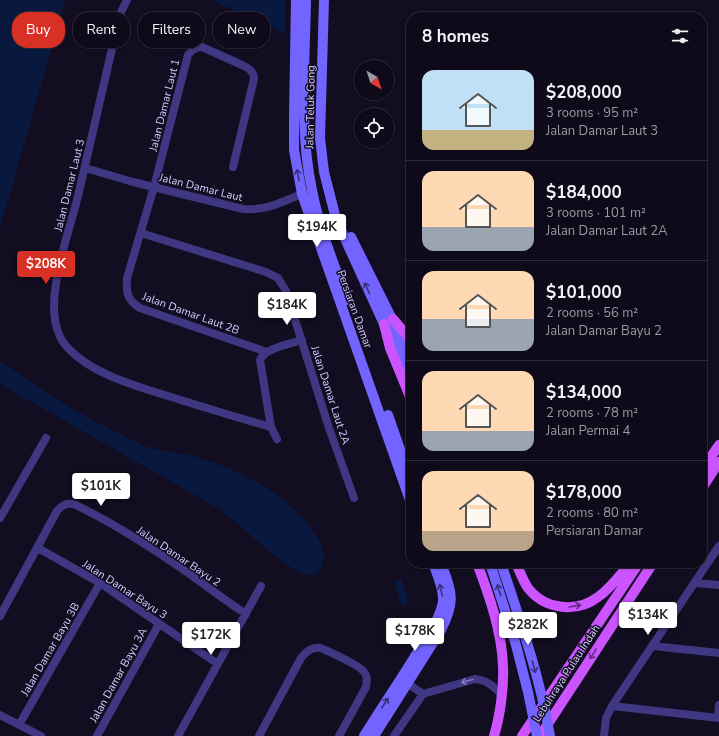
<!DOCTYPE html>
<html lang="en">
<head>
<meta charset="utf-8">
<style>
	body { margin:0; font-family:"Nunito Sans",sans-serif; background:#1c1826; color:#f1f3f6; height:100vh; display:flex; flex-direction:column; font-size:15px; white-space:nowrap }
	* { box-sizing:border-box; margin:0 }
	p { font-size:13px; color:#9b9aa2 }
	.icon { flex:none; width:22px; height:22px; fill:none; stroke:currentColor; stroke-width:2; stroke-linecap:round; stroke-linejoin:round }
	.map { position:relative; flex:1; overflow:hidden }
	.sheet { position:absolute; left:406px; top:12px; width:301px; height:556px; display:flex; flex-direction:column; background:#0e0a19; border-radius:16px; box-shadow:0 1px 3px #0004,0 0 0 1px #2e2b38 }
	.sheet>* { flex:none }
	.top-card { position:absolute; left:12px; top:12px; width:334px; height:36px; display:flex; gap:8px }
	.needle { width:26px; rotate:141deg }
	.buttons { position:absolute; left:354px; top:60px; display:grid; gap:8px }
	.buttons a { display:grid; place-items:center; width:40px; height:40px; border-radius:50%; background:#0e0a19; box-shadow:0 1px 3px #0004,0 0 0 1px #2e2b38; font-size:20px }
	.price { position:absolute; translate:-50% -34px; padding:0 9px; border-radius:4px; background:#fff; color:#222; font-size:13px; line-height:26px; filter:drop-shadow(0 1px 2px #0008) }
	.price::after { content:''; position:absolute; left:50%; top:24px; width:12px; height:9px; margin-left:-6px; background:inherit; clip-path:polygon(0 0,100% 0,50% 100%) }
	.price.current { background:#d93025; color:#fff }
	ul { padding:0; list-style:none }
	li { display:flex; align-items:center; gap:12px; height:100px; padding:0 16px }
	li+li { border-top:1px solid #2e2b38 }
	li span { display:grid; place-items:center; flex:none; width:112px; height:80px; border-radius:12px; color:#555 }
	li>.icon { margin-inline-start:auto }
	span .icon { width:48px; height:48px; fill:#fffc; stroke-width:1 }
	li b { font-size:17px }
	h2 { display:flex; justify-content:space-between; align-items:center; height:48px; padding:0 16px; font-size:17px }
	.pill { padding:0 14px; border-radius:16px; background:#0e0a19; box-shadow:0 1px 3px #0004,0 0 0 1px #2e2b38; font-size:14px; line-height:36px }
	.pill.current { background:#d93025; color:#fff }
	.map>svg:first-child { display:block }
	.water { fill:#08183f }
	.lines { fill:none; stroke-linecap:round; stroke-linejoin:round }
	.street { stroke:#3f3781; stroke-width:8 }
	.secondary { stroke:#7364ff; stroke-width:10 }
	.primary { stroke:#cb54ff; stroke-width:10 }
	.secondary-bridge { stroke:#7364ff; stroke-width:10 }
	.oneway { stroke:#39307a }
	.oneway2 { stroke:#652d85 }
	.oneway3 { stroke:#837aba }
	.labels { text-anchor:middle; stroke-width:3; stroke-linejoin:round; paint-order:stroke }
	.street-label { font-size:11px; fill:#d6cdff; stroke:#120d21 }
</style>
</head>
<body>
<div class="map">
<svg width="719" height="736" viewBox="0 0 719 736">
	<rect width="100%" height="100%" fill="#120d21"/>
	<path class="water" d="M0,0h65l-65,229z
		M212,0h73v34z
		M0,361c23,15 45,31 68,45 24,14 50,26 75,39 13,6 35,7 50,11 47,13 94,37 122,78 10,16 14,25 1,41h-13l-22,-14 -60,-51 -221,-126z
		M401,579l8,23 -7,3 -8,-23z"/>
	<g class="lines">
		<path class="street" d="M127,0l-7,14c-14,61 -28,121 -42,182 -9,36 -23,72 -24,109 0,15 3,31 13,42 27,30 80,42 117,54 29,9 58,18 87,26
			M233,167l21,-88c0,-8 -6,-11 -12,-14l-40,-18c-6,0 -10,2 -14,8l-34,132 -27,91c-1,14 0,22 13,30l127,44
			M85,168l48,14 110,27c23,2 38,-7 59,-15l5,-1
			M141,233l125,39 12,6 8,13 43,137 25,70
			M277,439l-6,-12 -11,-67c5,-12 30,-16 42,-20
			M0,518l46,-80
			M38,548l62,35 118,81
			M695,583l24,2
			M0,616l57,-105c5,-6 9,-8 17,-7 41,20 80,45 117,71 18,13 36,27 55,39
			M653,646l66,7
			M407,683l16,11
			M612,706l107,12
			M0,715l41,21
			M718,718l1,-13
			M19,725l81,-142
			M97,736l62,-112
			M178,736l83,-150
			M259,736l42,-78c6,-7 10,-11 20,-10 10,5 37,16 43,24 4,4 3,9 2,15l-27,49
			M394,736l29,-42 52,-15c12,1 18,7 26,15
			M604,736l2,-18 6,-12 107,-160"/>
		<path class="secondary" d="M296,0l-2,117v33l8,44 109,309
			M306,0c-1,62 -7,129 6,190 7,38 22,74 35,110
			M324,0l-4,138 4,34 12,47 48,105 27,56
			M351,237l60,120
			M388,415l23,66
			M364,736c18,-29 38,-58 56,-88 9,-15 20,-29 23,-47 1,-12 -6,-27 -10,-38
			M374,736l67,-106c15,-30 11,-37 0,-67"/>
		<path class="primary" d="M393,319l18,21
			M384,324l6,24 21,51
			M702,470l17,-25
			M702,488l17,-26
			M477,563c12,32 25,69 26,103 1,22 -3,50 -9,70
			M516,563c4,9 7,18 12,25 17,22 49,25 70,9 13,-9 22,-22 32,-34
			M522,736l117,-173
			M540,736l113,-173"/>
		<path class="secondary-bridge" d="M490,563l26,82 12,47 9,44
			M501,563c19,57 39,114 49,173"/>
	</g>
	<defs><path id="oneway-shaft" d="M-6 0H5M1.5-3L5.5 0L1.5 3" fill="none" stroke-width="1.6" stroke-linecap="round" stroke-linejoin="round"/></defs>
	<g class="oneway">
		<use href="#oneway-shaft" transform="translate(298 175) rotate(-100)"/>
		<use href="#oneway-shaft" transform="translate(367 288) rotate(-114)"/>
		<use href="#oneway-shaft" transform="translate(441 590) rotate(-103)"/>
		<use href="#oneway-shaft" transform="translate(499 590) rotate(-108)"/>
		<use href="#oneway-shaft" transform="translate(534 667) rotate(74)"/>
		<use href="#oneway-shaft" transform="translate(385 703) rotate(-57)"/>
	</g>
	<g class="oneway2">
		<use href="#oneway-shaft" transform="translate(575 606) rotate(-10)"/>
		<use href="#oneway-shaft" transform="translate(593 654) rotate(123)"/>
	</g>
	<use class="oneway3" href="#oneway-shaft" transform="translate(467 681) rotate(165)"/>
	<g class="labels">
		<g class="street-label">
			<text transform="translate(164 105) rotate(-76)" y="4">Jalan Damar Laut 1</text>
			<text transform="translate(310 107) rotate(-89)" y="4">Jalan Teluk Gong</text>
			<text transform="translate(69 185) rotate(-76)" y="4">Jalan Damar Laut 3</text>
			<text transform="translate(201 187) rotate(14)" y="4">Jalan Damar Laut</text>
			<text transform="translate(355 309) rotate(70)" y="4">Persiaran Damar</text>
			<text transform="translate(191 313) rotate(20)" y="4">Jalan Damar Laut 2B</text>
			<text transform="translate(331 395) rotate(72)" y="4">Jalan Damar Laut 2A</text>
			<text transform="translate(179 556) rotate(34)" y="4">Jalan Damar Bayu 2</text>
			<text transform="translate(125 589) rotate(33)" y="4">Jalan Damar Bayu 3</text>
			<text transform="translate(50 649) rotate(-60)" y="4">Jalan Damar Bayu 3B</text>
			<text transform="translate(566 673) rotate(-57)" y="4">Lebuhraya Pulau Indah</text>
			<text transform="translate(118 675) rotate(-61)" y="4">Jalan Damar Bayu 3A</text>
		</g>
	</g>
</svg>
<div class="buttons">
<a><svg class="needle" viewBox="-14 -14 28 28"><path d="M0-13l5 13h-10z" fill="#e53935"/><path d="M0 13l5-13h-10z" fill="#9b9aa2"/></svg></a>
<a><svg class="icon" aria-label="locate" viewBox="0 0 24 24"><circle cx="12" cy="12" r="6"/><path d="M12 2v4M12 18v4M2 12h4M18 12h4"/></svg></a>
</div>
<b class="price" style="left:317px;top:248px">$194K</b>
<b class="price current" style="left:46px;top:285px">$208K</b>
<b class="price" style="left:287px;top:326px">$184K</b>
<b class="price" style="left:101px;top:507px">$101K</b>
<b class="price" style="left:648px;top:636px">$134K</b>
<b class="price" style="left:528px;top:646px">$282K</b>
<b class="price" style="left:415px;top:652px">$178K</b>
<b class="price" style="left:211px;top:656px">$172K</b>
<div class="top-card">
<a class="pill current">Buy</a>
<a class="pill">Rent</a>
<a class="pill">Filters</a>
<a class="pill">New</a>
</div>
<section class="sheet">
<h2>8 homes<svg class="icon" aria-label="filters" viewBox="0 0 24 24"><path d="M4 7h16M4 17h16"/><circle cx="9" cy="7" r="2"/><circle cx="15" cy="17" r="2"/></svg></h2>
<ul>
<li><span style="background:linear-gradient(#bfe0f5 75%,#c2b280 0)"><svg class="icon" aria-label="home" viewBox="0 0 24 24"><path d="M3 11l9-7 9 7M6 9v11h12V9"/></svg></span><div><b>$208,000</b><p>3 rooms · 95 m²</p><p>Jalan Damar Laut 3</p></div></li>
<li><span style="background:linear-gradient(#ffd9b3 70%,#9aa5b1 0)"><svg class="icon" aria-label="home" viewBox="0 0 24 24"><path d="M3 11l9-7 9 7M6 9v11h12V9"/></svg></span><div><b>$184,000</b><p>3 rooms · 101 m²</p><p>Jalan Damar Laut 2A</p></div></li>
<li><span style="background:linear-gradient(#ffd9b3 60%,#9aa5b1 0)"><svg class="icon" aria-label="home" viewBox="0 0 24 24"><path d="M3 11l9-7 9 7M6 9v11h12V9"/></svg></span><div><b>$101,000</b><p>2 rooms · 56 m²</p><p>Jalan Damar Bayu 2</p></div></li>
<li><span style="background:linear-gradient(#ffd9b3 75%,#9aa5b1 0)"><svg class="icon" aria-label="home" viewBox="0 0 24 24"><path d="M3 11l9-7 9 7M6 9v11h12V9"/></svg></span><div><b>$134,000</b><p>2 rooms · 78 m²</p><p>Jalan Permai 4</p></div></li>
<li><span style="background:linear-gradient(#ffd9b3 75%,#b9a48a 0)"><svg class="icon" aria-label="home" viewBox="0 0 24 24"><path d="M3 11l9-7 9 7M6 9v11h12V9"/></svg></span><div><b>$178,000</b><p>2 rooms · 80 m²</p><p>Persiaran Damar</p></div></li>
</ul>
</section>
</div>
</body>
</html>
